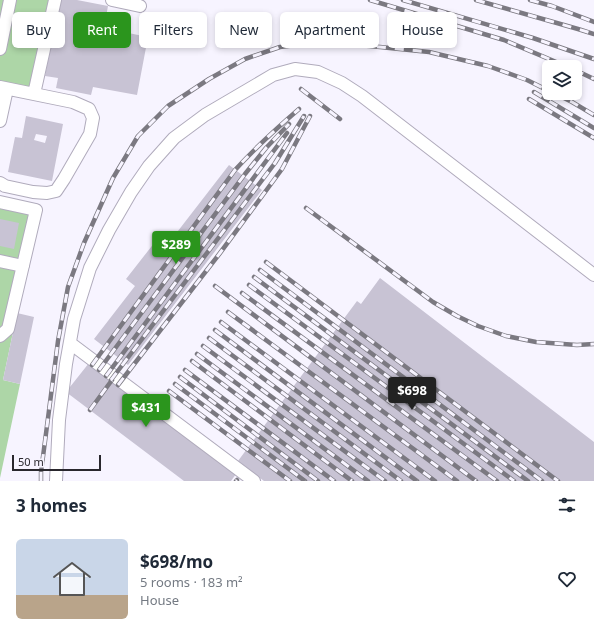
<!DOCTYPE html>
<html lang="en">
<head>
<meta charset="utf-8">
<style>
	body { margin:0; font-family:"Noto Sans",sans-serif; background:#f6f6f7; color:#1f2937; height:100vh; display:flex; flex-direction:column; font-size:15px; white-space:nowrap }
	* { box-sizing:border-box; margin:0 }
	p { font-size:13px; color:#747a83 }
	.icon { flex:none; width:22px; height:22px; fill:none; stroke:currentColor; stroke-width:2; stroke-linecap:round; stroke-linejoin:round }
	.map { position:relative; height:481px; overflow:hidden }
	.details { display:flex; flex-direction:column; background:#fff; flex:1 }
	.details>* { flex:none }
	.banner { position:absolute; left:12px; top:12px; width:570px; height:36px; display:flex; gap:8px }
	.fabs { position:absolute; left:542px; top:60px; display:grid; gap:8px }
	.fabs a { display:grid; place-items:center; width:40px; height:40px; border-radius:6px; background:#fff; box-shadow:0 2px 6px #0003; font-size:20px }
	.scale { position:absolute; left:12px; bottom:10px; width:89px; box-sizing:border-box; padding-left:4px; border:2px solid #29272d; border-top:0; font-size:11px; line-height:14px; white-space:nowrap; color:#29272d; -webkit-text-stroke:3px #f7f4ff; paint-order:stroke }
	.price { position:absolute; translate:-50% -34px; padding:0 9px; border-radius:4px; background:#2b951d; color:#fff; font-size:13px; line-height:26px; filter:drop-shadow(0 1px 2px #0008) }
	.price::after { content:''; position:absolute; left:50%; top:24px; width:12px; height:9px; margin-left:-6px; background:inherit; clip-path:polygon(0 0,100% 0,50% 100%) }
	.price.on { background:#222; color:#fff }
	ul { padding:0; list-style:none }
	li { display:flex; align-items:center; gap:12px; height:100px; padding:0 16px }
	li span { display:grid; place-items:center; flex:none; width:112px; height:80px; border-radius:6px; color:#555 }
	li>.icon { margin-inline-start:auto }
	span .icon { width:48px; height:48px; fill:#fffc; stroke-width:1 }
	li b { font-size:17px }
	h2 { display:flex; justify-content:space-between; align-items:center; height:48px; padding:0 16px; font-size:17px }
	.tag { padding:0 14px; border-radius:6px; background:#fff; box-shadow:0 2px 6px #0003; font-size:14px; line-height:36px }
	.tag.on { background:#2b951d; color:#fff }
	.map>svg:first-child { display:block }
	.green { fill:#add6a7 }
	.building { fill:#c8c3d4; fill-rule:evenodd }
	.lines { fill:none; stroke-linecap:round; stroke-linejoin:round }
	.minor-casing { stroke:#b0abbc; stroke-width:14 }
	.minor { stroke:#fff; stroke-width:12 }
	.rail-casing { stroke:#7b7981; stroke-width:4.5 }
	.rail { stroke:#f7f4ff; stroke-width:3; stroke-dasharray:9; stroke-linecap:butt }
</style>
</head>
<body>
<div class="map">
<svg width="594" height="481" viewBox="0 0 594 481">
	<rect width="100%" height="100%" fill="#f7f4ff"/>
	<path class="green" d="M0,0h55l-21,94 -34,-7z
		M0,202l36,8 -19,103 -14,67 17,4 -20,94z"/>
	<path class="building" d="M60,0h17l31,6 -4,22 44,9 -11,58 -44,-8 -2,8 -35,-7 2,-10 -13,-2z
		M26,116l37,8 -11,57 -44,-9 7,-35 7,1zM36,134l11,2 -2,7 -11,-3z
		M229,165l33,25 -134,175 -34,-26 41,-53 -9,-7 36,-46 9,7z
		M0,219l19,4 -5,26 -14,-3z
		M380,278l214,164v39h-330l-26,-20 119,-160 4,3z
		M17,313l17,4 -14,67 -17,-4z
		M89,363l147,111 -5,7h-47l-118,-89z"/>
	<g class="lines">
		<defs>
			<path id="minor" d="M112,0l28,6
				M0,49l10,-49
				M0,87l73,15 16,7 4,9 -3,16 -26,45 -8,12 -9,2 -14,-1 -28,-6 -5,-3
				M34,94l21,-94
				M0,121l7,-32
				M0,202l36,8 -28,119 -8,7
				M0,261l23,5
				M70,343l184,138
				M56,481l3,-61 7,-56 8,-45 16,-51 19,-38 22,-38 18,-26 25,-28 31,-23 68,-40 22,-6 23,3 24,11 20,13 232,179"/>
		</defs>
		<use href="#minor" class="minor-casing"/>
		<use href="#minor" class="minor"/>
		<defs>
			<path id="rail" d="M370,0l134,40 64,27
				M403,0l130,38 61,21
				M476,0l102,29 16,5
				M530,0l22,6 42,16
				M575,70l19,9
				M301,89l39,30
				M534,92l60,36
				M554,93l18,9 22,13
				M529,99l65,39
				M306,208l127,94 24,14 21,10 28,10 30,6 41,3 17,-1
				M266,262l292,219
				M260,270l282,211
				M254,277l274,204
				M249,285l265,196
				M215,286l261,195
				M242,293l255,188
				M228,312l229,169
				M221,322l214,159
				M215,330l202,151
				M209,338l192,143
				M203,346l182,135
				M197,354l171,127
				M192,361l160,120
				M92,365l143,-195c20,-22 42,-42 64,-61
				M99,370l146,-196 21,-26 23,-24
				M185,370l149,111
				M106,376l181,-243
				M180,377l138,104
				M111,380l164,-217 29,-47
				M175,384l130,97
				M118,385l102,-132 62,-84 28,-53
				M169,391l121,90
				M90,410l22,-30
				M41,481v-9l17,-131 10,-54 16,-44 29,-65 25,-42 30,-30 41,-27 36,-20 35,-12 39,-5 51,4 59,6 59,14 39,14 22,11
				M236,481l1,-1"/>
		</defs>
		<use href="#rail" class="rail-casing"/>
		<use href="#rail" class="rail"/>
	</g>
</svg>
<div class="fabs">
<a><svg class="icon" aria-label="layers" viewBox="0 0 24 24"><path d="M12 4l9 5-9 5-9-5zM3 14l9 5 9-5"/></svg></a>
</div>
<div class="scale">50 m</div>
<b class="price" style="left:176px;top:265px">$289</b>
<b class="price on" style="left:412px;top:411px">$698</b>
<b class="price" style="left:146px;top:428px">$431</b>
<div class="banner">
<a class="tag">Buy</a>
<a class="tag on">Rent</a>
<a class="tag">Filters</a>
<a class="tag">New</a>
<a class="tag">Apartment</a>
<a class="tag">House</a>
</div>
</div>
<section class="details">
<h2>3 homes<svg class="icon" aria-label="filters" viewBox="0 0 24 24"><path d="M4 7h16M4 17h16"/><circle cx="9" cy="7" r="2"/><circle cx="15" cy="17" r="2"/></svg></h2>
<ul>
<li><span style="background:linear-gradient(#c9d6e8 70%,#b9a48a 0)"><svg class="icon" aria-label="home" viewBox="0 0 24 24"><path d="M3 11l9-7 9 7M6 9v11h12V9"/></svg></span><div><b>$698/mo</b><p>5 rooms · 183 m²</p><p>House</p></div><svg class="icon" aria-label="heart" viewBox="0 0 24 24"><path d="M12 20l-8-8c-3-5 5-10 8-4 3-6 11-1 8 4z"/></svg></li>
</ul>
</section>
</body>
</html>
